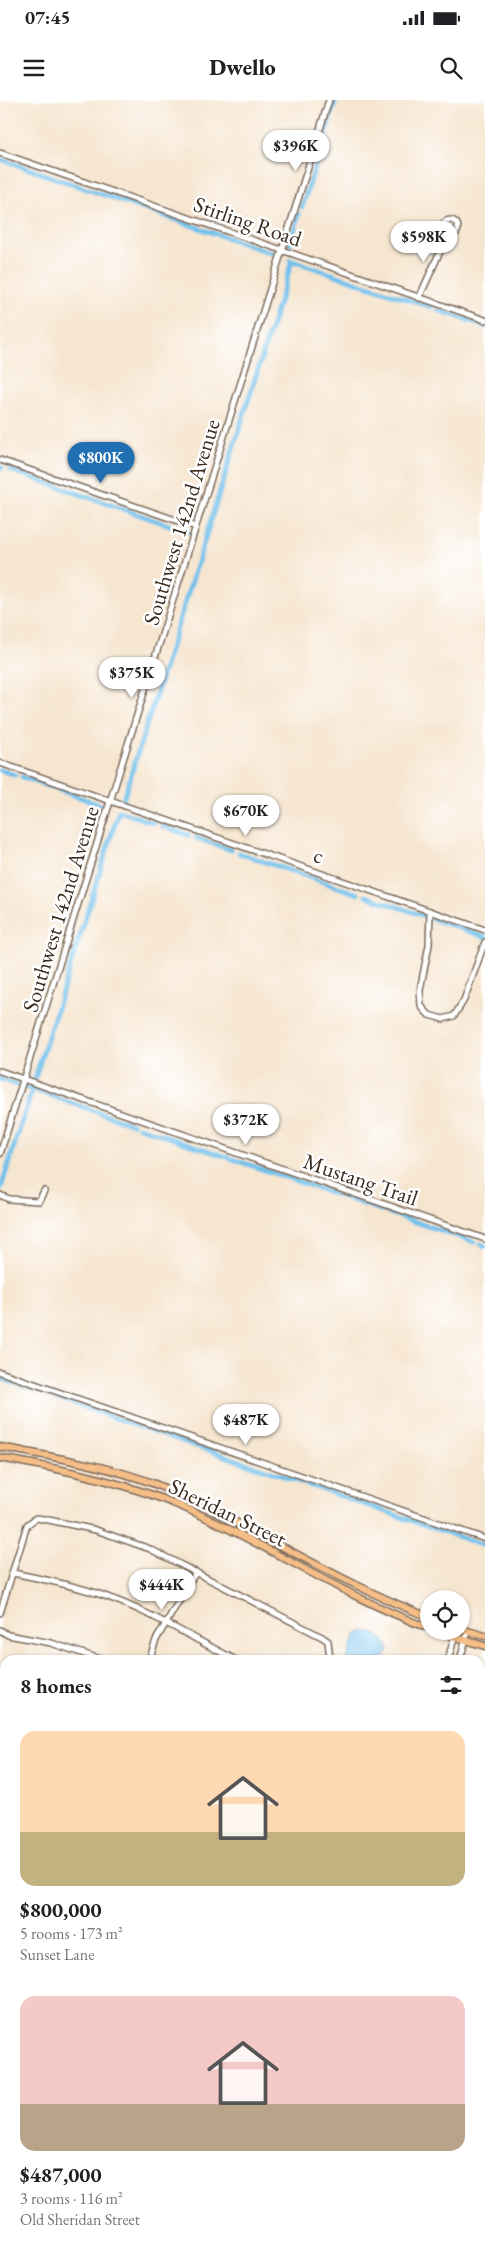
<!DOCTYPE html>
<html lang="en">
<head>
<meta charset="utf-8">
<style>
	body { margin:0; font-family:"EB Garamond",serif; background:#f2f2f2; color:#202124; height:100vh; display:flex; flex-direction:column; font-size:19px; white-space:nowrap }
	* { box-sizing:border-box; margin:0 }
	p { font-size:16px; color:#757577 }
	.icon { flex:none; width:28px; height:28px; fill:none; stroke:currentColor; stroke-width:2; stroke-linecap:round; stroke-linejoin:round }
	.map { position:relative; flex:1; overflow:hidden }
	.sheet { position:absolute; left:0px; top:1555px; width:485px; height:601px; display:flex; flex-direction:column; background:#fff; border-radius:15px 15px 0 0; box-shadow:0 1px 4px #0004 }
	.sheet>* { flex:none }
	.fabs { position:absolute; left:420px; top:1490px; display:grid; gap:10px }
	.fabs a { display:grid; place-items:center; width:50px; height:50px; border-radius:50%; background:#fff; box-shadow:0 1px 4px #0004; font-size:25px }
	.price { position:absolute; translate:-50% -42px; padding:0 11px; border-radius:18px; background:#fff; color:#222; font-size:16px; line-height:32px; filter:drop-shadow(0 1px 2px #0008) }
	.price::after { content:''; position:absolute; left:50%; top:30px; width:15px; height:11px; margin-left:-8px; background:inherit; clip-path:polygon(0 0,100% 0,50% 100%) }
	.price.current { background:#1f6fb2; color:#fff }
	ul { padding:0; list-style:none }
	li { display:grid; align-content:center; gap:10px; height:265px; padding:0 20px }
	li span { display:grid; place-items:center; height:155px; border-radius:15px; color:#555 }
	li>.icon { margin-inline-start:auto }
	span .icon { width:90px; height:90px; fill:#fffc; stroke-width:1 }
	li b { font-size:21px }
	h2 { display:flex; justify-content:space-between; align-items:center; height:60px; padding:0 20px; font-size:21px }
	.status { display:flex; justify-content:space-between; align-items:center; height:35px; padding:0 25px; background:#fff; direction:ltr }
	.status svg { height:14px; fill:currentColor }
	header { display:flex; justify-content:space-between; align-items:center; height:65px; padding:0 20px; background:#fff; font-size:22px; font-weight:800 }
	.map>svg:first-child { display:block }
	.green { fill:#c4d375; stroke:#807e4a }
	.water { fill:#71c1ec; stroke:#567685 }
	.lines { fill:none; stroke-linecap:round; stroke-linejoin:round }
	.canal { stroke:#71c1ec; stroke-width:5 }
	.minor-casing { stroke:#7c6b5c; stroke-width:8 }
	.major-casing { stroke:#7c6b5c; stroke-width:9 }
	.minor { stroke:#fff; stroke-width:5 }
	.major { stroke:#f6be87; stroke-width:6 }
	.labels { text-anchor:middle; stroke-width:5; stroke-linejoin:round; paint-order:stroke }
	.street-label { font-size:22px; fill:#3b2a1e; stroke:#fff }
</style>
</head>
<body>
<div class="status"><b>07:45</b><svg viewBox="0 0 49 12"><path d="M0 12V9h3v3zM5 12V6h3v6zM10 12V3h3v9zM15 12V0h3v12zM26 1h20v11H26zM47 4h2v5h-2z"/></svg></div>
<header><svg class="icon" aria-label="menu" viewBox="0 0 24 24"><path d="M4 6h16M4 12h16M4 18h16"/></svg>Dwello<svg class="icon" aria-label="search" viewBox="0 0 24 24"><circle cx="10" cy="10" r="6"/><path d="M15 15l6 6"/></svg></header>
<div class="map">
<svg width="485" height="2156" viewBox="0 0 485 2156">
	<rect width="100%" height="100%" fill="#fff"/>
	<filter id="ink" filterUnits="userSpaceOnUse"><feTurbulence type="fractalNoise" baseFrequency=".02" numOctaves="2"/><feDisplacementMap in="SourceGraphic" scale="10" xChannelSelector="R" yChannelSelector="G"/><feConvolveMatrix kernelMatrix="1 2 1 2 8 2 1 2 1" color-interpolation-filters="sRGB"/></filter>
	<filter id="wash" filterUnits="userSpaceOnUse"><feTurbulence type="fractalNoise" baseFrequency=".0096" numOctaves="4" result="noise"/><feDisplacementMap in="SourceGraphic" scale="20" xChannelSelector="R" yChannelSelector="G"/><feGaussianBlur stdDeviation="1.12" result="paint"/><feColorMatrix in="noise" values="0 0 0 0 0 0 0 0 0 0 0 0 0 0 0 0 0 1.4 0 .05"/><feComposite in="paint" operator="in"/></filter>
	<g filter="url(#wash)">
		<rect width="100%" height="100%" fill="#f6e5cf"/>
		<path class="green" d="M480,2007h5v61h-5z"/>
		<path class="water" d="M362,1531c12,0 24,7 27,19l-6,10h-37l10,-25z
			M0,1569h5v41l-5,-1z
			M485,1587v84l-5,3v-85z
			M485,1728v45l-5,10v-52z
			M0,2137l5,1v13l48,2 65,-2 -8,5h-110z
			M179,2151h89l-2,5h-68z"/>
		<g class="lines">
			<path class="canal" d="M0,59l274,95
				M302,107l34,-107
				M290,144l9,-30
				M290,160l141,47
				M438,210l47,16
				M0,367l2,1
				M10,370l179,62
				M0,670l15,5
				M22,677l79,28
				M123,700l169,-539
				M162,726l26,9
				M196,738l35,12
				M239,753l119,41
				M366,796l119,41
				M35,978l84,-267 35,12
				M0,979l18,6
				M25,987l107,37
				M139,1027l335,115
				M0,1091l33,-104
				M481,1144l4,2
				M0,1278l485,168"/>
		</g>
	</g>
	<g filter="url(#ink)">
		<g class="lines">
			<defs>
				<path id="minor" d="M0,53l485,167
					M442 128a8 8 0 1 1 16 0a8 8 0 1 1-16 0Z
					M419,198l28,-62
					M0,360l196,67
					M0,663l485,167
					M430,811l-1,34 -9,45 1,16 8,9 14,4 11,-3 10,-16 21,-58
					M0,971l485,168
					M0,1054l329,-1054
					M0,1095l9,4 30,2 5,-10
					M0,1272l485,167
					M13,1473c30,6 60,12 89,22 47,16 90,43 134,65
					M0,1513l27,-88 9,-7 8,1 52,11 54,19 172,88 6,4 2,19
					M0,1530l8,5 43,8 52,17
					M149,1560l7,-20 40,-68
					M448,1560l8,-29
					M460,1560l8,-29
					M0,1648l5,1
					M480,1690l5,-4
					M0,1803l5,2
					M480,1846l5,1
					M0,1873l5,2
					M480,1906l5,1
					M0,1919l5,2
					M0,1929l5,2
					M480,1950l5,1
					M480,1959l5,1
					M0,1977l5,1
					M0,2039l5,1
					M0,2101l5,1
					M480,2103l5,4
					M300,2151l13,5
					M321,2151l12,5
					M286,2156l2,-5
					M346,2156l1,-5
					M480,2156l5,-25"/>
				<path id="major" d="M0,1347c52,10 106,18 155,37 94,39 179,97 274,133
					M0,1358c67,12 131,25 194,54 79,36 153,86 235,116
					M461,1529l24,7
					M436,1531l49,15"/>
			</defs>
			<use href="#minor" class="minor-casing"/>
			<use href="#major" class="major-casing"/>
			<use href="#minor" class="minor"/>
			<use href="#major" class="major"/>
		</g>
	</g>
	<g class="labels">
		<g class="street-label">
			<text transform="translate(248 121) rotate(19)" y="8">Stirling Road</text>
			<text transform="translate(181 422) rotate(-73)" y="8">Southwest 142nd Avenue</text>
			<text transform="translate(319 755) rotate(19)" y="8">c</text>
			<text transform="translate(60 809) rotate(-73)" y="8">Southwest 142nd Avenue</text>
			<text transform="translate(361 1079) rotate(19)" y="8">Mustang Trail</text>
			<text transform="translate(228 1412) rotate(26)" y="8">Sheridan Street</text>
		</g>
	</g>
</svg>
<div class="fabs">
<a><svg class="icon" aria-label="locate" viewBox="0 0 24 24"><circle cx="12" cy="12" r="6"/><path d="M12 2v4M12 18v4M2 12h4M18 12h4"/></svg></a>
</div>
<b class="price" style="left:296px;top:72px">$396K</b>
<b class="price" style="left:424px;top:163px">$598K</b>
<b class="price current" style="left:101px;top:384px">$800K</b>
<b class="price" style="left:132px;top:599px">$375K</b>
<b class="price" style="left:246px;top:737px">$670K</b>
<b class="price" style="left:246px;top:1046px">$372K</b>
<b class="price" style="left:246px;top:1346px">$487K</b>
<b class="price" style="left:162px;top:1511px">$444K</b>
<section class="sheet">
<h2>8 homes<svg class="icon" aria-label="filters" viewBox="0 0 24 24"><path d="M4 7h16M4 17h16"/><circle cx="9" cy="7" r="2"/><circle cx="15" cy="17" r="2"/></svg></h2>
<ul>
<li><span style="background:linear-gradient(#ffd9b3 65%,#c2b280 0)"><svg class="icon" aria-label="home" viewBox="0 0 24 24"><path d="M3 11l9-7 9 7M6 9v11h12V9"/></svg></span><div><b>$800,000</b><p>5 rooms · 173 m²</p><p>Sunset Lane</p></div></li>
<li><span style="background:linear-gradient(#f6c9c9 70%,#b9a48a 0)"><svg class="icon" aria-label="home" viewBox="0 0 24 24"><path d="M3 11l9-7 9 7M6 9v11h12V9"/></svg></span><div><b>$487,000</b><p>3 rooms · 116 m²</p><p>Old Sheridan Street</p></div></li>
</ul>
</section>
</div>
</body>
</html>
